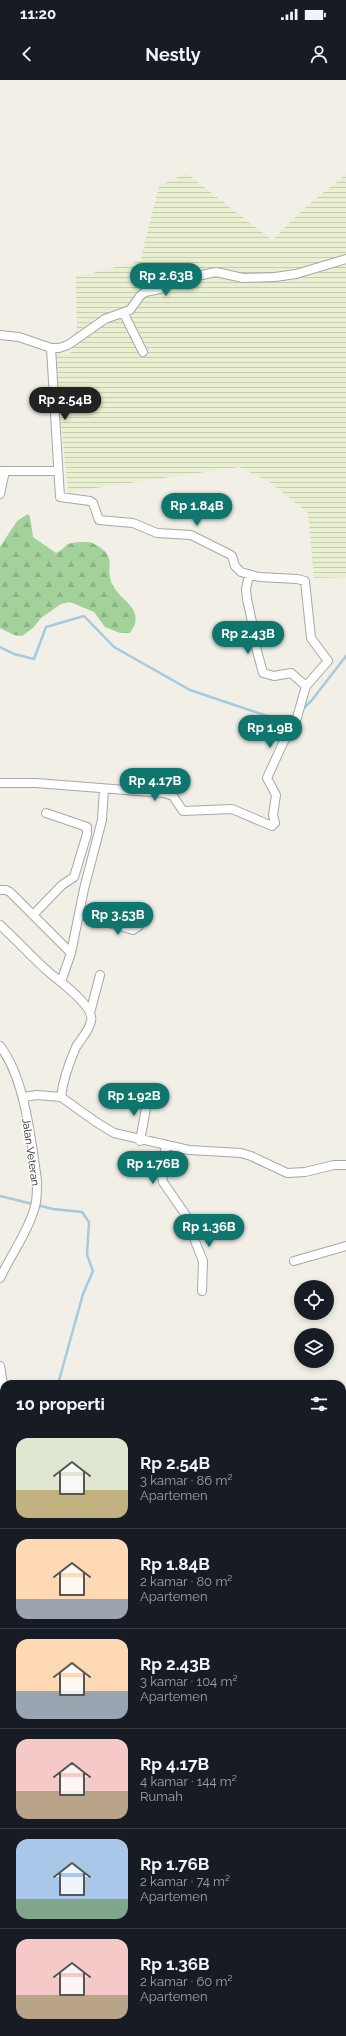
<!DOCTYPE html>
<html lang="id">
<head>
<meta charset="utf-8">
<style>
	body { margin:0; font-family:Raleway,sans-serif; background:#242831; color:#f1f3f6; height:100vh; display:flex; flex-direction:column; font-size:15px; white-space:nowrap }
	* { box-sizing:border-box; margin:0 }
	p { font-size:13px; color:#9ea1a6 }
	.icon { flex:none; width:22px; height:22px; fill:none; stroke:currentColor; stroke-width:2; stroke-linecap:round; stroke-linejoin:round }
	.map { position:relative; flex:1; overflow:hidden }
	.side { position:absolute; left:0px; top:1300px; width:346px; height:656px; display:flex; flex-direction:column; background:#171b24; border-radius:12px 12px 0 0; box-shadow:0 2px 6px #0003 }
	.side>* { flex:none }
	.controls { position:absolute; left:294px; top:1200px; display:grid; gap:8px }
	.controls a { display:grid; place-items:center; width:40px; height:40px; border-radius:50%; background:#171b24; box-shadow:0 2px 6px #0003; font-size:20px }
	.price { position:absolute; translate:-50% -34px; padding:0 9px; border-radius:14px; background:#0f766e; color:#fff; font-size:13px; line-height:26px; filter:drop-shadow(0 1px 2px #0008) }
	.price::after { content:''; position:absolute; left:50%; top:24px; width:12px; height:9px; margin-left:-6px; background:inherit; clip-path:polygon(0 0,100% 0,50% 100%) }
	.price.active { background:#222; color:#fff }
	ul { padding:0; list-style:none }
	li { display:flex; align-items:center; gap:12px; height:100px; padding:0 16px }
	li+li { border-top:1px solid #363941 }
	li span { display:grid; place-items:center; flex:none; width:112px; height:80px; border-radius:12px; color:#555 }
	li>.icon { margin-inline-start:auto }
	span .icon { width:48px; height:48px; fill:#fffc; stroke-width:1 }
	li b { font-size:17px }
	h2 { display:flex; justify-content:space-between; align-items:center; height:48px; padding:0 16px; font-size:17px }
	.status { display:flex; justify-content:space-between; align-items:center; height:28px; padding:0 20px; background:#171b24; direction:ltr }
	.status svg { height:11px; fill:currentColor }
	header { display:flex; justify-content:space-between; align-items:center; height:52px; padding:0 16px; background:#171b24; font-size:18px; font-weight:700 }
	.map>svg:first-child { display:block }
	.farmland { fill:url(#farmland-rules) }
	.grass { fill:#c2ecaa }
	.forest { fill:url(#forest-firs) }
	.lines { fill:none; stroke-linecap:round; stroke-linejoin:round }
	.stream { stroke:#a5cae0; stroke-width:2.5 }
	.minor-casing { stroke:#a7a7a7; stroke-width:10 }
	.minor { stroke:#fff; stroke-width:8 }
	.labels { text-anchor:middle; stroke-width:3; stroke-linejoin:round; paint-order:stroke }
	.street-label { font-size:11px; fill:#202020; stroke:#fff }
</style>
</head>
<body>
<div class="status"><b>11:20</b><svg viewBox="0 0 49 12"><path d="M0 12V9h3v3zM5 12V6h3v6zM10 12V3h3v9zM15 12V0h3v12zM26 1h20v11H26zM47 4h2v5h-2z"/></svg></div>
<header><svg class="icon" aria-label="back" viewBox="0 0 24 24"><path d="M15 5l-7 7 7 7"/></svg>Nestly<svg class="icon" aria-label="person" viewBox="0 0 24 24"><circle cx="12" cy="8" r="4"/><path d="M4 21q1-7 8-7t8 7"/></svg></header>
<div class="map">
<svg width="346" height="1956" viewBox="0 0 346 1956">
	<defs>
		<pattern id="farmland-rules" width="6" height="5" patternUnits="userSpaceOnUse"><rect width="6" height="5" fill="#e9f0d1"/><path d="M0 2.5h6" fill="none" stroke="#c8ceb3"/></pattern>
		<pattern id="forest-firs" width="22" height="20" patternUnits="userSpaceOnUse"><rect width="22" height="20" fill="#a2d199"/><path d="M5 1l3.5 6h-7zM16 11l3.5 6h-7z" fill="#8bb384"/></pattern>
	</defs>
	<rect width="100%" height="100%" fill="#f1efe6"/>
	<path class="farmland" d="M186,93l86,67 35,-34 39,-32v403l-32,1 -6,-65 -37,-30 -32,-16 -171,25 -14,-140 16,3 7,-27 -1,-51 64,-16 19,-75z"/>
	<path class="grass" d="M0,1613h4v165h-4z
		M27,1952h178l-1,4h-190z"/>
	<path class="forest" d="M28,434l2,3 3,20 23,16c5,-2 8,-6 12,-9 5,-2 20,-3 24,-1 28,13 12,24 20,41 9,18 35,25 18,49h-10l-15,-6 -11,-15 -24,-10 -9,2 -20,14 -8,10 -11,8 -8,-1 -14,-7v-81l17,-26z
		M4,1767v185h48l-1,4h-51v-188z
		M192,1952h111l1,3 18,-2 2,3h-133z"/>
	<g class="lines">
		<path class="stream" d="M0,567l14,7 20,5 12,-32 38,-11 30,31 76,43 98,33 6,-6
			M302,630l10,-10 34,-44
			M0,1116l53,13 29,3 7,10 -2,33 6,16 -10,23 -25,90
			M342,1607l4,2"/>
		<defs>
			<path id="minor" d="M124,234l19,38
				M0,255l19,2 32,11h8l9,-3 37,-26 25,-9 10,-14 5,-4 15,-3 19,-9 37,-8 27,6 32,-1 21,-3 50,-15
				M0,391h58
				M0,414l5,-23
				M249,495l-3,14 1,10 5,23 1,14 10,37 11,3 17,-3 15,13
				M0,703h36l128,10 9,3 10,15 49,-2 40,17 3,-3 -2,-8 3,-20 -9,-17 17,-37 10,-13 12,-42 22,-25 -17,-23 -6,-57 -8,-2 -38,-2 -18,-5 -6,-6 -3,-10 -3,-2 -38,-19 -34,-2 -24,-10 -34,-3 -6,-17 -3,-2 -30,-4 -9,-149
				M0,810h6l4,2 61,61
				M79,834l54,16 6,-4 1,-8
				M33,835l29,-30 12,-8 13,-43v-7l-41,-14
				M0,845c18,16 33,34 51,49 10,8 44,33 40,47 -2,10 -10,18 -15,26 -7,16 -13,32 -15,50
				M61,902l10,-29 13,-64 18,-69 2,-31
				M90,933l10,-38
				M0,966c25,32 31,94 37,134 0,7 0,15 -1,22 -5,25 -25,53 -36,76
				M23,1017l14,-2 24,2 35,25 18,11 75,17 52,3 10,3 36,17 18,-1 29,-7h12
				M140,1061l8,-44
				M166,1066l-5,24 2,12 31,45 1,14 8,20 -1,30
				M294,1181l52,-15
				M0,1286l4,23
				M0,1473l4,-5
				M342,1913l4,4"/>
		</defs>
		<use href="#minor" class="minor-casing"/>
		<use href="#minor" class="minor"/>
	</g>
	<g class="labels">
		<g class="street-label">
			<text transform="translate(31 1072) rotate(82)" y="4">Jalan Veteran</text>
		</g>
	</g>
</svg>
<div class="controls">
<a><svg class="icon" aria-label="locate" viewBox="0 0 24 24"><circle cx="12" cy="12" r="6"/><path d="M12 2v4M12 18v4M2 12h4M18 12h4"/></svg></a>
<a><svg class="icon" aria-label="layers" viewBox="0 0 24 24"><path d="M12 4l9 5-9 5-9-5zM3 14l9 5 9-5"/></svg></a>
</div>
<b class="price" style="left:166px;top:217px">Rp 2.63B</b>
<b class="price active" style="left:65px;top:341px">Rp 2.54B</b>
<b class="price" style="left:197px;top:447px">Rp 1.84B</b>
<b class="price" style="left:248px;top:575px">Rp 2.43B</b>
<b class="price" style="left:270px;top:669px">Rp 1.9B</b>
<b class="price" style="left:155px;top:722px">Rp 4.17B</b>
<b class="price" style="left:118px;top:856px">Rp 3.53B</b>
<b class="price" style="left:134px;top:1037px">Rp 1.92B</b>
<b class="price" style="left:153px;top:1105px">Rp 1.76B</b>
<b class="price" style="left:209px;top:1168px">Rp 1.36B</b>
<section class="side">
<h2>10 properti<svg class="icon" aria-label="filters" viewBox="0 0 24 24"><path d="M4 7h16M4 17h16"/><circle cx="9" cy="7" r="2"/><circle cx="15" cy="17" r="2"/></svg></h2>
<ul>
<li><span style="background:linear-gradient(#dfe7d0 65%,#c2b280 0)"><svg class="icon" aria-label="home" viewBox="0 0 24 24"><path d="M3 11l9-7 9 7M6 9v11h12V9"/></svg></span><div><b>Rp 2.54B</b><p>3 kamar · 86 m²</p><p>Apartemen</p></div></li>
<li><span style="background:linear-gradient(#ffd9b3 75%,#9aa5b1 0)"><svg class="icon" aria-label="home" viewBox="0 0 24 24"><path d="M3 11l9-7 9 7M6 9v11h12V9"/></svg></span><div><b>Rp 1.84B</b><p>2 kamar · 80 m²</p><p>Apartemen</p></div></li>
<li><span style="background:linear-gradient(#ffd9b3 65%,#9aa5b1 0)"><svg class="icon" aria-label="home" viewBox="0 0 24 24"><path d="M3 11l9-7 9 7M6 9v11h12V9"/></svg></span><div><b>Rp 2.43B</b><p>3 kamar · 104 m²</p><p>Apartemen</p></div></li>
<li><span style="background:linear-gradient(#f6c9c9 65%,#b9a48a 0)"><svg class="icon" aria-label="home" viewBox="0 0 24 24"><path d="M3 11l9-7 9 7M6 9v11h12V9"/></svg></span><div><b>Rp 4.17B</b><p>4 kamar · 144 m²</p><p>Rumah</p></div></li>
<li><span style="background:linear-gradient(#a9c7e8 75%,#7fa58c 0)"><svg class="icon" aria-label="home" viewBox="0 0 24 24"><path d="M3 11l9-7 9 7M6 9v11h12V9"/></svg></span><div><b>Rp 1.76B</b><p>2 kamar · 74 m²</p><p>Apartemen</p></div></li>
<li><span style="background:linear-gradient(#f6c9c9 70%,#b9a48a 0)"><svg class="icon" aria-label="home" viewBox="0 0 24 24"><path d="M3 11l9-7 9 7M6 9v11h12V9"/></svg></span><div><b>Rp 1.36B</b><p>2 kamar · 60 m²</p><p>Apartemen</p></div></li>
</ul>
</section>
</div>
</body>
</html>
